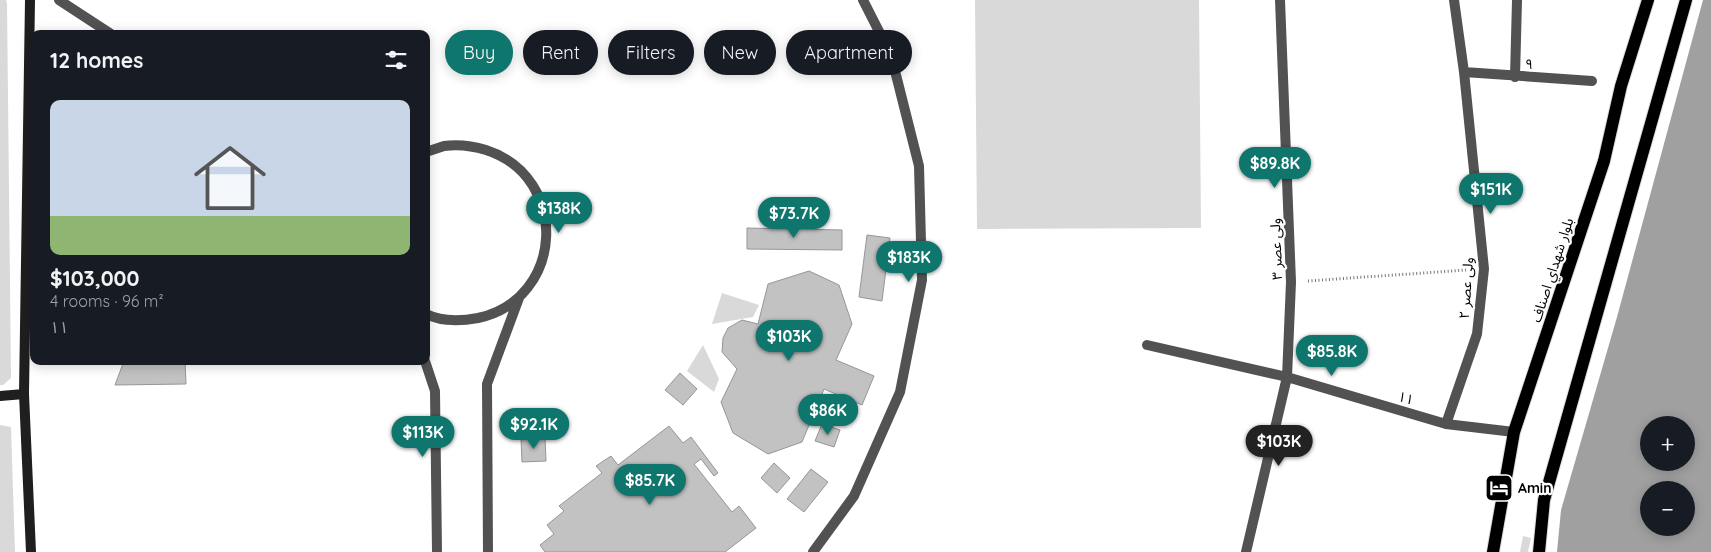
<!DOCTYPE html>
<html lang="en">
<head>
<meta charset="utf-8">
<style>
	body { margin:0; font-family:Quicksand,"Noto Sans Arabic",sans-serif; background:#242831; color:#f1f3f6; height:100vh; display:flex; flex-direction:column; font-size:19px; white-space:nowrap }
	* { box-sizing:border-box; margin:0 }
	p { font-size:16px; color:#9ea1a6 }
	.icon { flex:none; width:28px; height:28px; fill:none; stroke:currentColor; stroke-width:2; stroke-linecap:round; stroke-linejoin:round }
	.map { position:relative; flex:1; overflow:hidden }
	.drawer { position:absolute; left:30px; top:30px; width:400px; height:335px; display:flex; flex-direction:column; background:#171b24; border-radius:10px; box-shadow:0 2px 12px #0003 }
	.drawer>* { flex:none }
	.guide { position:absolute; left:445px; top:30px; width:475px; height:45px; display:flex; gap:10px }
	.controls { position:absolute; left:1640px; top:416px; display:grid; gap:10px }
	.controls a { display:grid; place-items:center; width:55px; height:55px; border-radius:50%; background:#171b24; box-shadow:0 2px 12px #0003; font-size:25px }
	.price { position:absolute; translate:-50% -42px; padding:0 11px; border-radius:18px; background:#0f766e; color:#fff; font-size:16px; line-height:32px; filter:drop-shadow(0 1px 2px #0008) }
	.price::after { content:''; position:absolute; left:50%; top:30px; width:15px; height:11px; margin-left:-8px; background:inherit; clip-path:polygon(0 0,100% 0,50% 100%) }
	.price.selected { background:#222; color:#fff }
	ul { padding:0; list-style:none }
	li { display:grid; align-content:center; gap:10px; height:265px; padding:0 20px }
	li+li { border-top:1px solid #363941 }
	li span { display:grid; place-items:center; height:155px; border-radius:10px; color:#555 }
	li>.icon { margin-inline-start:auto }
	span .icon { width:90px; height:90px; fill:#fffc; stroke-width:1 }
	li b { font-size:21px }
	h2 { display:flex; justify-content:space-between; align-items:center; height:60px; padding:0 20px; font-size:21px }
	.tag { padding:0 18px; border-radius:22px; background:#171b24; box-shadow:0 2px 12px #0003; font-size:18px; line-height:45px }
	.tag.selected { background:#0f766e; color:#fff }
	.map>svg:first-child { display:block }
	.green { fill:#d9d9d9 }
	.water { fill:#a0a0a0; fill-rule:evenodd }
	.building { fill:#c2c2c2; stroke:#969696 }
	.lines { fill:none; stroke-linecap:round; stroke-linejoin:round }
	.primary-casing { stroke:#dbdbdb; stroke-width:14 }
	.path { stroke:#747474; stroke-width:3; stroke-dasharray:1 2.5; stroke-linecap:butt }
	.street { stroke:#525252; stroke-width:10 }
	.secondary { stroke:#1f1f1f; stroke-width:10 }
	.primary { stroke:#000; stroke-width:12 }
	.labels { text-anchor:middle; stroke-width:4.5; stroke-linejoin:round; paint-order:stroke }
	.street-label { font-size:14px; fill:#000; stroke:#fff }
	.poi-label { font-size:14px; font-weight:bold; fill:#000; stroke:#fff; text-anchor:start }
</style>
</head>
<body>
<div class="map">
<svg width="1711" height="552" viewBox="0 0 1711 552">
	<rect width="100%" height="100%" fill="#fff"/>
	<path class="green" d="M0,0h6l1,3 4,375 -8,7h-3z
		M975,0h224l2,228 -224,1z
		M722,293l37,12 -6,12 -41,7z
		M703,345l16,34 -5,13 -27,-21z
		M0,425l11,2 4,125h-15z
		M1523,536l8,2 -3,14h-8z"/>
	<path class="water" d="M1703,0h8v552h-154l4,-42 56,-193zM1649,425h37v37h-37zM1649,490h37v38h-37z"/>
	<path class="building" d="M747,228l95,2v20l-95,-1z
		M867,235l23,3 -8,63 -23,-4z
		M809,271l30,14 13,39 -16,36 38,16 -12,29 -38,-16 -22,53 -34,12 -35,-21 -12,-31 16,-33 -15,-17 1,-14 5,-10 14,-8 16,4 10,-40z
		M124,361h61l1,23 -71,1z
		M680,373l17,16 -14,16 -18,-15z
		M822,424l18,6 -6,17 -19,-6z
		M669,426l14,17 8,-6 27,36 -4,3 -13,-17 -7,5 38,48 7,-6 17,22 -31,24h-180l-5,-7 14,-11 -7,-9 17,-14 -5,-5 43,-33 -6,-7 15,-10 7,9z
		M545,438l1,23 -24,1 -1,-23z
		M774,463l16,15 -13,15 -16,-15z
		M811,469l17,13 -24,30 -17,-13z"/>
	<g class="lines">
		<defs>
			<path id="primary" d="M1493,552l21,-120 90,-271 17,-75 27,-86
				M1539,552l5,-52 142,-500"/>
		</defs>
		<use href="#primary" class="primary-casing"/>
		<path class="path" d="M1308,281l158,-11"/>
		<path class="street" d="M59,0l52,34
			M1464,72l128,9
			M1515,77l2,-77
			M426,152c6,-2 12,-4 18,-6 14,-2 29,0 42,4 84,27 79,149 -8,168 -16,3 -36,4 -52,-4
			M1147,345l140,32 159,47 68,8
			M425,361l10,30 2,161
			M1446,424l31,-90 7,-65 -20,-197 -10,-72
			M488,552l-1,-168 32,-86
			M813,552l41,-56 46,-104 22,-112 -3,-114 -28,-111 -28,-55
			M1246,552l41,-175 4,-95 -11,-282"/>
		<path class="secondary" d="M30,0l-6,394 7,158
			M0,396l24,-2"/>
		<use href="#primary" class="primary"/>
	</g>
	<defs>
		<symbol id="hotel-square" viewBox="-11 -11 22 22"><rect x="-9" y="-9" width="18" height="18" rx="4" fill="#000" stroke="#fff"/><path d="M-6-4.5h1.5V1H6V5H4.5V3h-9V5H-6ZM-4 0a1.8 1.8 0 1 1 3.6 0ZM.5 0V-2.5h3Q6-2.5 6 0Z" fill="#fff"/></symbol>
	</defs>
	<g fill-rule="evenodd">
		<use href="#hotel-square" x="1483" y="472" width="32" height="32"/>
	</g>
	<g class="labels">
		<g class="street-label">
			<text transform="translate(1529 64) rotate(3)" y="5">۹</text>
			<text transform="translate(1276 249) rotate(-92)" y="5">ولی عصر ۳</text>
			<text transform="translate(1552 270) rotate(-72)" y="5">بلوار شهداي اصناف</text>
			<text transform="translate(1466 288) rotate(-86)" y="5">ولی عصر ۲</text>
			<text transform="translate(1406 398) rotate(16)" y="5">۱۱</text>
		</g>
		<g class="poi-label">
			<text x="1518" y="493">Amin</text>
		</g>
	</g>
</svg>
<div class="controls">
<a>+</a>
<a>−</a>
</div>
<b class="price" style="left:1275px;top:189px">$89.8K</b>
<b class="price" style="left:1491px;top:215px">$151K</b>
<b class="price" style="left:559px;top:234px">$138K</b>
<b class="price" style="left:794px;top:239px">$73.7K</b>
<b class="price" style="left:909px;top:283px">$183K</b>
<b class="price" style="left:789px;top:362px">$103K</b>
<b class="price" style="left:1332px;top:377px">$85.8K</b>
<b class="price" style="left:828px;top:436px">$86K</b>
<b class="price" style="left:534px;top:450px">$92.1K</b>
<b class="price" style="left:423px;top:458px">$113K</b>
<b class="price selected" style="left:1279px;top:467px">$103K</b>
<b class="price" style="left:650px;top:506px">$85.7K</b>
<div class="guide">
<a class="tag selected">Buy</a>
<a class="tag">Rent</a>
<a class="tag">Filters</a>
<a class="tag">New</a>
<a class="tag">Apartment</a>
</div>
<section class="drawer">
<h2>12 homes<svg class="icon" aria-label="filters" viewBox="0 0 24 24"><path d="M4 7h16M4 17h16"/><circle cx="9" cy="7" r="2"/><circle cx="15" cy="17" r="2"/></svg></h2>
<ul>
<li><span style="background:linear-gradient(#c9d6e8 75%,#8fb573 0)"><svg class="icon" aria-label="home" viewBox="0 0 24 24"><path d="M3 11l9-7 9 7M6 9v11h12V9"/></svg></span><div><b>$103,000</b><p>4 rooms · 96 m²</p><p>۱۱</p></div></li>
</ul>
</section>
</div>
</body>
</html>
